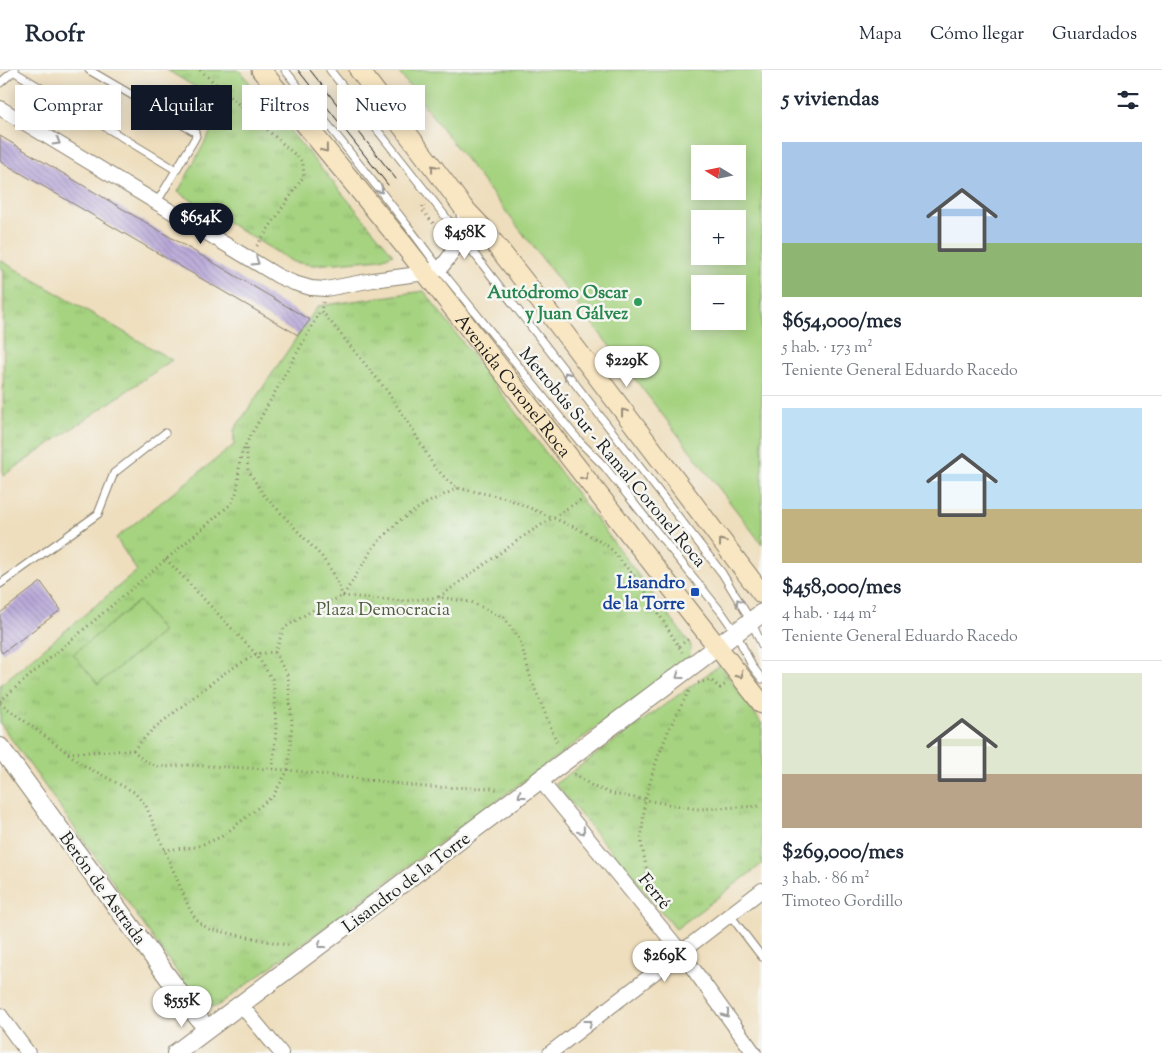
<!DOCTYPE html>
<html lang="es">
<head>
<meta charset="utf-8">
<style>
	body { margin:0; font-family:"Sorts Mill Goudy",serif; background:#f2f2f3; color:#1f2937; height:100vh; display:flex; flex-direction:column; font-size:19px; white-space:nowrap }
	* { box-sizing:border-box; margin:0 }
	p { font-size:16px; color:#747a83 }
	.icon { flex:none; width:28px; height:28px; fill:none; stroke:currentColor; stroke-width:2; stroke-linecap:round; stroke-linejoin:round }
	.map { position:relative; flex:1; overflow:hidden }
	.side { display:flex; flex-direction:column; background:#fff; width:400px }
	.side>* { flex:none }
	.hud { position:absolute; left:15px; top:15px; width:475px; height:45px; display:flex; gap:10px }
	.needle { width:32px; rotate:280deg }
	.fabs { position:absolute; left:691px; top:75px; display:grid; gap:10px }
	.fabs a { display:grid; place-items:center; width:55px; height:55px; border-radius:0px; background:#fff; box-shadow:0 2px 12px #0003; font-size:25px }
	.price { position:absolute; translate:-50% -42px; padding:0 11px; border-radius:18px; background:#fff; color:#222; font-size:16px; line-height:32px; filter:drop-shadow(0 1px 2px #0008) }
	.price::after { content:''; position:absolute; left:50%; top:30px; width:15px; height:11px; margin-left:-8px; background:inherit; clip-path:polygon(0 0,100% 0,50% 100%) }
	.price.active { background:#111827; color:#fff }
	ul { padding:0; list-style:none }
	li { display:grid; align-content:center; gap:10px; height:265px; padding:0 20px }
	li+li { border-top:1px solid #e0e1e3 }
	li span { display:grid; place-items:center; height:155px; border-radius:0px; color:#555 }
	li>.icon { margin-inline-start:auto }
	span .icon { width:90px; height:90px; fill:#fffc; stroke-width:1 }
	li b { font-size:21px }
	h2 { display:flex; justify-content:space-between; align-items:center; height:60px; padding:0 20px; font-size:21px }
	.tag { padding:0 18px; border-radius:0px; background:#fff; box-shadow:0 2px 12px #0003; font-size:18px; line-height:45px }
	.tag.active { background:#111827; color:#fff }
	header { display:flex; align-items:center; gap:30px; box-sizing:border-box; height:70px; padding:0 25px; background:#fff; border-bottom:1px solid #e0e1e3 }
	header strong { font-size:24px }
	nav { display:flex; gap:28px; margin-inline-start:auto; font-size:18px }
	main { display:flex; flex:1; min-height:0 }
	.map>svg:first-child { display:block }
	.grass { fill:url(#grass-tufts); stroke:#61784e }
	.pitch { fill:#a6d380; stroke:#61784e; fill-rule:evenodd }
	.building { fill:url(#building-back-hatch) }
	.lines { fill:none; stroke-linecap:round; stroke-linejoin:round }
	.service-casing { stroke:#857d6c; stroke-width:9 }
	.minor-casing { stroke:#857d6c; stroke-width:16 }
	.tertiary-casing { stroke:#857d6c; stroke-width:20 }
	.secondary-casing { stroke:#857d6c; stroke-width:21 }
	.path { stroke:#857d6c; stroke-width:3; stroke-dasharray:1 4; stroke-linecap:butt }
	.service { stroke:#fff; stroke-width:7 }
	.minor { stroke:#fff; stroke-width:14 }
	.tertiary { stroke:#fff; stroke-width:18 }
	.secondary { stroke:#f9e7c3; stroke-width:19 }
	.tram { stroke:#1c1c1c; stroke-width:1 }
	.oneway { stroke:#999 }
	.oneway2 { stroke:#968c78 }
	.leisure-dot { fill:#2e9e5b; stroke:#f6f6f2; stroke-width:2 }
	.transit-dot { fill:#1a4fb4; stroke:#f6f6f2; stroke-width:2 }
	.labels { text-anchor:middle; stroke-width:5; stroke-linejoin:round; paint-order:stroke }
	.leisure-label { font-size:18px; font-weight:bold; fill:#27864d; stroke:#f6f6f2; text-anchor:end }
	.street-label { font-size:18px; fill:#1c1c1c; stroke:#f6f6f2 }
	.transit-label { font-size:18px; font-weight:bold; fill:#164399; stroke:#f6f6f2; text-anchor:end }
	.park-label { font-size:18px; fill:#4c5c3f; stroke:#f6f6f2 }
</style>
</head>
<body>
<header>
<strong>Roofr</strong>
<nav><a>Mapa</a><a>Cómo llegar</a><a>Guardados</a></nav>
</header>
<main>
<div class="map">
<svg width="762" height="983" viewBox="0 0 762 983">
	<defs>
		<pattern id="grass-tufts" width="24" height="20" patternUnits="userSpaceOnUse" patternTransform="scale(1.25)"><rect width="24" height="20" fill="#a6d380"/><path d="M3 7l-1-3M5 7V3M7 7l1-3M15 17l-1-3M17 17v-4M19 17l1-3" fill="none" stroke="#8eb56e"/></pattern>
		<pattern id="building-back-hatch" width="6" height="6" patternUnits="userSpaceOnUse" patternTransform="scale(1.25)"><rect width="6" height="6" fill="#b4a3d7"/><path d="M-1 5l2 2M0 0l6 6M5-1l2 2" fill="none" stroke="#9284ae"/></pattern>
	</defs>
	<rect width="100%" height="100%" fill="#f6f6f2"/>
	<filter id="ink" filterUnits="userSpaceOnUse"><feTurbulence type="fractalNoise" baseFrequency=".02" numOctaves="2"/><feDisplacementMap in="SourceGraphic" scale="10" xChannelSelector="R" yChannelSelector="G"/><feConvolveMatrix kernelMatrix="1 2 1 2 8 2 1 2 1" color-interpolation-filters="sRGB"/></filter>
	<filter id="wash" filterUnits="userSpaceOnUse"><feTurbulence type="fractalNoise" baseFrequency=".0096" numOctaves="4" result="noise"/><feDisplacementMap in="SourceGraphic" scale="20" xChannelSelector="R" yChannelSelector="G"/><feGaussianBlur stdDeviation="1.12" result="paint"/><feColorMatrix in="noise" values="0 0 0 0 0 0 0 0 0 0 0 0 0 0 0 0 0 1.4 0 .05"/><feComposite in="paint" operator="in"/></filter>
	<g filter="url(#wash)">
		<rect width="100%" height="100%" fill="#eedebd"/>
		<path class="grass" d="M167,0h72l154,184 -12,5 -67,6 -21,-3 -115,-70 47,-87z
			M0,190l172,100 -169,116 1,-206 -4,-3z
			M424,221l267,354 -1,14 -474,348 -14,-2 -12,-15 -190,-267v-38l137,-114 -21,-33 118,-93v-15l84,-124z
			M720,595l42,59v140l-86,65 -121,-145z"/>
		<path class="pitch" d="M397,0h365v474zM700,84h38v37h-38zM700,149h38v37h-38zM700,214h38v37h-38z
			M139,531l24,31 -65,52 -25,-30z"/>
		<g id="blocks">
			<path class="building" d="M0,66l310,184 -12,15 -298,-174z
				M41,512l20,28 -59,43 -2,-4v-36z"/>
		</g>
	</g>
	<g filter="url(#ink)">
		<use href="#blocks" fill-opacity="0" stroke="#857d6c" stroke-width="1"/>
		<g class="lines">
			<defs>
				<path id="service" d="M89,0l106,62 1,4 -2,4 -37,62
					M285,0l122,155 33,44 140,173 24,24 118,147 14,20 16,33 10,13
					M330,0l101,128 291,375 29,48 11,24
					M13,1l163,99
					M0,13l15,-13
					M0,514l98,-70 16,-41 51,-40
					M730,845l32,42"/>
				<path id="minor" d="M0,38l278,168 16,7 17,5 15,1 47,-9 53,-7 8,-4h6l10,-13 4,-7 10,-29 -1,-13
					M540,710l141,172 73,101
					M241,935l40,48
					M0,945l28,38
					M550,983l212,-163"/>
				<path id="tertiary" d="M0,677l192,263 15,19
					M176,983l586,-440"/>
				<g id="secondary">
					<path id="s1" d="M261,0l142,174 359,460"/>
					<path d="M359,0l87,114 17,23 17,18 60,76 222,293"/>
				</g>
			</defs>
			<use href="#service" class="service-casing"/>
			<use href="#minor" class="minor-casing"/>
			<use href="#tertiary" class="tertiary-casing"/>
			<use href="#secondary" class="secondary-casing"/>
			<path class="path" d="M200,0l100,89 3,5 1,12 -48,71
				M423,136v5l20,24
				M323,232l-2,8 66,81 24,36 22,38 15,16 10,7 48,10 38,16 35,15 30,18 31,36 42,69
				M246,374l2,26 15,24 59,63 11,16 10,23 62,5 34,-4 32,5 33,16 16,22 11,39 27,66
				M458,418l-33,16 -25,16 -25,25 -32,51 -22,9 -37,23 -9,24 13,25 4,46 -4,47 136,17 68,1 7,2
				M166,489l90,95 16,25 2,11 2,38 -3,41
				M439,527l85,-61 58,-37
				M679,576l11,-8
				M698,613l13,-3 9,8 6,-4
				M0,631l231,-197c10,-15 6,-32 10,-48 1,-4 3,-8 5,-12l75,-134
				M0,633l68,50 13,11 53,28 12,14 44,104 8,12 11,7 83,17
				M133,680l10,10 14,6 8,1 22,-2 101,5 -15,26 -52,41 -25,10 -33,3
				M68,683l65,-3 19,-20 71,-56 33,-20 19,-2
				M574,704l20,13 19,7 83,15 66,-3
				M656,826l-8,-20 -7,-35 4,-41 10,-35 14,-36 21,-40"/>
			<use href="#service" class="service"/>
			<use href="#minor" class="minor"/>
			<use href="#tertiary" class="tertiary"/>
			<use href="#secondary" class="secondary"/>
			<path class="tram" d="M298,0l90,115
				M310,0l86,109"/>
		</g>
		<defs><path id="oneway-chevron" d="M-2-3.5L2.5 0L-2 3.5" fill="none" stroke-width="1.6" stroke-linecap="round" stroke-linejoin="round" transform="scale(1.25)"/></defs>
		<g class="oneway">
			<use href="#oneway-chevron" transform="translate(57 72) rotate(31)"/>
			<use href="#oneway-chevron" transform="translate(380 120) rotate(52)"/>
			<use href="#oneway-chevron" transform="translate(256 192) rotate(32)"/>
			<use href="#oneway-chevron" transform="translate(567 305) rotate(-128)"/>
			<use href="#oneway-chevron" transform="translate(739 532) rotate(-122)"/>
			<use href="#oneway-chevron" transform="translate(679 606) rotate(144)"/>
			<use href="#oneway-chevron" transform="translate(521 725) rotate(142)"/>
			<use href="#oneway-chevron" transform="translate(582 761) rotate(51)"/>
			<use href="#oneway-chevron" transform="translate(321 875) rotate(143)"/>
			<use href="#oneway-chevron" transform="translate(726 944) rotate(54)"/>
			<use href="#oneway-chevron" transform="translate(589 953) rotate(-38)"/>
		</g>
		<g class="oneway2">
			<use href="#oneway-chevron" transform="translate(325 79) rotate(51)"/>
			<use href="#oneway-chevron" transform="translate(434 98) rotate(-128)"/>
			<use href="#oneway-chevron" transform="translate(624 342) rotate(-127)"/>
			<use href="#oneway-chevron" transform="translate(585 407) rotate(52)"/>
			<use href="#oneway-chevron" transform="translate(722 472) rotate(-127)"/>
			<use href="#oneway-chevron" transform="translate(740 605) rotate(52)"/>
		</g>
	</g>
	<circle class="leisure-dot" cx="638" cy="232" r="5"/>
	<rect class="transit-dot" x="690" y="517" width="10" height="10" rx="2.5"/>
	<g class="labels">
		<g class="leisure-label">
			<text x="628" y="228">Autódromo Oscar<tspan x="628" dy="21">y Juan Gálvez</tspan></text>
		</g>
		<g class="street-label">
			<text dy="6" stroke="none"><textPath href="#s1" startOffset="404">Avenida Coronel Roca</textPath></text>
			<text transform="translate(613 387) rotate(50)" y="6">Metrobús Sur - Ramal Coronel Roca</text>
			<text transform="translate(406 812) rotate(-37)" y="6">Lisandro de la Torre</text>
			<text transform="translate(103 818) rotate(54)" y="6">Berón de Astrada</text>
			<text transform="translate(655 821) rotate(51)" y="6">Ferré</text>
		</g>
		<g class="transit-label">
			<text x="685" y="518">Lisandro<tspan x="685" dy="21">de la Torre</tspan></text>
		</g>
		<g class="park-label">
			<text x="383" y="545">Plaza Democracia</text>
		</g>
	</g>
</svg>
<div class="fabs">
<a><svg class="needle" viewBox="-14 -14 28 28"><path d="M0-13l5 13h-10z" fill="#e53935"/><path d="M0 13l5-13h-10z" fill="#747a83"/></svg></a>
<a>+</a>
<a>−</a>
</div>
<b class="price active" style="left:201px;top:175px">$654K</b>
<b class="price" style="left:465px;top:190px">$458K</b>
<b class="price" style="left:627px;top:318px">$229K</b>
<b class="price" style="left:665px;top:913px">$269K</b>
<b class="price" style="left:182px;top:958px">$555K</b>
<div class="hud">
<a class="tag">Comprar</a>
<a class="tag active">Alquilar</a>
<a class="tag">Filtros</a>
<a class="tag">Nuevo</a>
</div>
</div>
<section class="side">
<h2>5 viviendas<svg class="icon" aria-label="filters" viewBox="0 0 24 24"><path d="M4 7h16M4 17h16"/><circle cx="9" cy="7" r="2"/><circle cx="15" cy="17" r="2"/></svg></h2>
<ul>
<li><span style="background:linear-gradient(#a9c7e8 65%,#8fb573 0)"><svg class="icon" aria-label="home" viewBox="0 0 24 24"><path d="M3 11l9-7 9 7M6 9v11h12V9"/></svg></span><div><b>$654,000/mes</b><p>5 hab. · 173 m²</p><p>Teniente General Eduardo Racedo</p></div></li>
<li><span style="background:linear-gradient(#bfe0f5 65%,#c2b280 0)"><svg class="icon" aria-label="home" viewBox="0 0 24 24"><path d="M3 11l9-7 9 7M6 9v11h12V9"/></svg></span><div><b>$458,000/mes</b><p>4 hab. · 144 m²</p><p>Teniente General Eduardo Racedo</p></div></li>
<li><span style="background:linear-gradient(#dfe7d0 65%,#b9a48a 0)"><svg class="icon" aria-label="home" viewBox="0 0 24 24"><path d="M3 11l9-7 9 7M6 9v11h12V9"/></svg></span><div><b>$269,000/mes</b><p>3 hab. · 86 m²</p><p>Timoteo Gordillo</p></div></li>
</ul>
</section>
</main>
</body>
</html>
